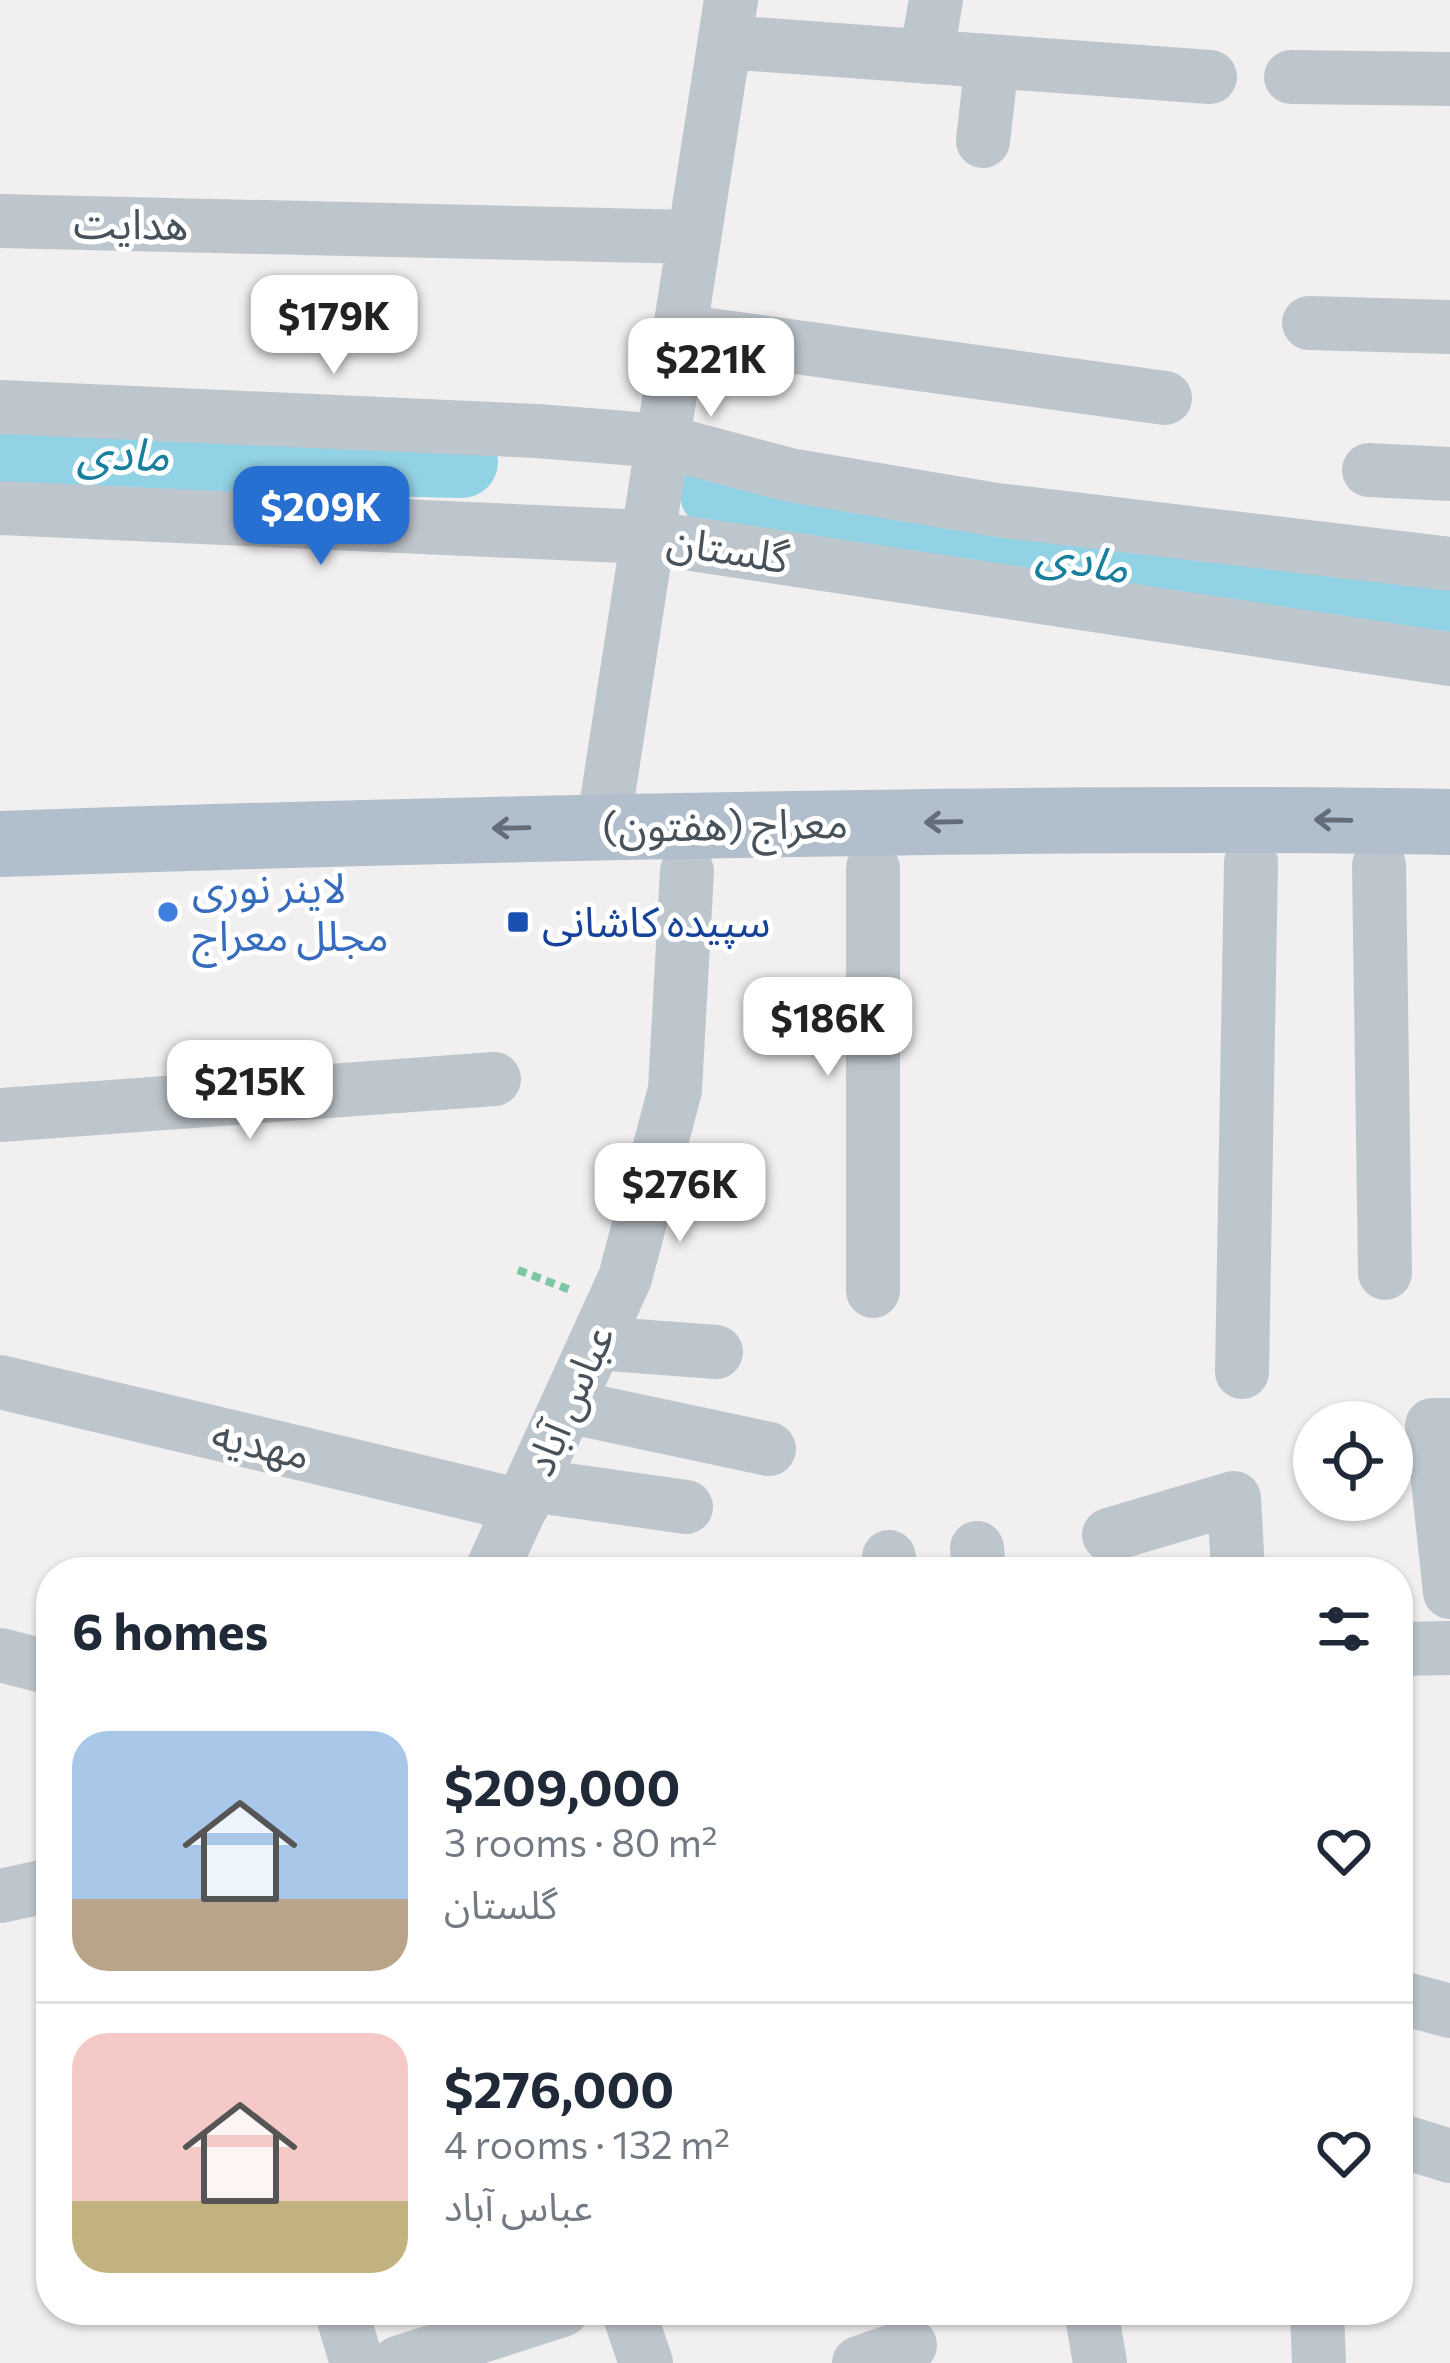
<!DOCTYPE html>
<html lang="en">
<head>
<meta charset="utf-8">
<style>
	body { margin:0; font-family:Commissioner,"Noto Sans Arabic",sans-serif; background:#f2f2f3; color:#1f2937; height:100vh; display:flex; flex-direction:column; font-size:45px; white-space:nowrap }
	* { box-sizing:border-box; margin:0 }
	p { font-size:39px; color:#747a83 }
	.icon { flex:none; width:66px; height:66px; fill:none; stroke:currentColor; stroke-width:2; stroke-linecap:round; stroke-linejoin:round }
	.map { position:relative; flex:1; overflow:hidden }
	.panel { position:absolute; left:36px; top:1557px; width:1377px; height:768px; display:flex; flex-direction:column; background:#fff; border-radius:48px; box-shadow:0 3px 9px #0004 }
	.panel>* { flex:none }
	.controls { position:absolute; left:1293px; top:1401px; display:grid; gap:24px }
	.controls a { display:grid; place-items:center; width:120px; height:120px; border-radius:50%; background:#fff; box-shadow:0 3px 9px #0004; font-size:60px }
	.price { position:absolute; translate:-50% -102px; padding:0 27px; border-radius:24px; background:#fff; color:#222; font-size:39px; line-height:78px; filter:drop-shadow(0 3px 6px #0008) }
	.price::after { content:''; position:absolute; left:50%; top:72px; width:36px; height:27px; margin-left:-18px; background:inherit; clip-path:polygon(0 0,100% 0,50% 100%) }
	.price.on { background:#286fd2; color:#fff }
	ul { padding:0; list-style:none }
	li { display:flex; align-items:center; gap:36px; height:300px; padding:0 36px }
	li+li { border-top:3px solid #e0e1e3 }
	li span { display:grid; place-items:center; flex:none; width:336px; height:240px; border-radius:36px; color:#555 }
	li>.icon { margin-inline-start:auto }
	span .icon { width:144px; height:144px; fill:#fffc; stroke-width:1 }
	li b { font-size:51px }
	h2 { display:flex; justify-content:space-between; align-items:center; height:144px; padding:0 36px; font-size:51px }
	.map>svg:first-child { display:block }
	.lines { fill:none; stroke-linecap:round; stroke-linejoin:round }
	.river { stroke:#92d2e5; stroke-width:72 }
	.path { stroke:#7cc7a3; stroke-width:8; stroke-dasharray:9 6; stroke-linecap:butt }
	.minor { stroke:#bec6cd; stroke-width:54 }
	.major { stroke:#b1becb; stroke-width:66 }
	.oneway { stroke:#626d77 }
	.shop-dot { fill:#3f7fe0; stroke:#fff; stroke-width:4.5 }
	.transit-dot { fill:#1a4fb4; stroke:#fff; stroke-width:4.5 }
	.labels { text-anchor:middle; stroke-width:10; stroke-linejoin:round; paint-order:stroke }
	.street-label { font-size:42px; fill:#48525b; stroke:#fff }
	.shop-label { font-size:42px; fill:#366cbe; stroke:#fff; text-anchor:start }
	.transit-label { font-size:42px; fill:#164399; stroke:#fff; text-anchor:start }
	.water-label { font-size:45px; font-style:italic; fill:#18809e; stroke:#fff }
</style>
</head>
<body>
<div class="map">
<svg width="1450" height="2363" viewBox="0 0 1450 2363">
	<rect width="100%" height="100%" fill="#f1efef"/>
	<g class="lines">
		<path class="river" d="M0,451l462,11
			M716,494l60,16 674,117"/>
		<path class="path" d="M518,1270l55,21"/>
		<path class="minor" d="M725,42l485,35
			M926,57l10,-57
			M1291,77l159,2
			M983,141l9,-80
			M0,221l694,16
			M1309,323l141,4
			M680,331l485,67
			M0,407l537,24 125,10 128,34 207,35 453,54
			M1369,470l81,4
			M0,508l646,29 804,122
			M603,827l128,-827
			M1379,865l6,408
			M873,868v423
			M0,1115l494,-36
			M596,1343l120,9
			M1242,1372l9,-510
			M0,1382l522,124
			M567,1406l202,43
			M1450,1425h-18l18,167
			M531,1485l155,22
			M1109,1535l125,-37 4,74
			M977,1548l2,24
			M889,1557l1,15
			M491,1572l134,-294 50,-188 12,-219
			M1398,1649l52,-1
			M0,1655l51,13
			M0,1896l51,-11
			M1398,1997l52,14
			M1398,2140l52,16
			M341,2310l16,53
			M628,2310l18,53
			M1091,2310l9,53
			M1317,2310l2,53
			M398,2363l164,-53
			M859,2363l51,-18"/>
		<path class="major" d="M0,844c287,-10 574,-17 861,-21 196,-3 393,-5 589,-1"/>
	</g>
	<defs><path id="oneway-shaft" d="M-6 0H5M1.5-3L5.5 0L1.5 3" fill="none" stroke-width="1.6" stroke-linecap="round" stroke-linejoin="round" transform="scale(3)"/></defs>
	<g class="oneway">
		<use href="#oneway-shaft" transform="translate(1333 820) rotate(-179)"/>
		<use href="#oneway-shaft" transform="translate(943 822) rotate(179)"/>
		<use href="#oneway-shaft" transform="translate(511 828) rotate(179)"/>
	</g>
	<circle class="shop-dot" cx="168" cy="912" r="12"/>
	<rect class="transit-dot" x="506" y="910" width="24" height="24" rx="6"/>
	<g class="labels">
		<g class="street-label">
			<text transform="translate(131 224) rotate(1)" y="15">هدایت</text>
			<text transform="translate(728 549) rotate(9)" y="15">گلستان</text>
			<text transform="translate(725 825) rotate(-1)" y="15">معراج (هفتون)</text>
			<text transform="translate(569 1400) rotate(-66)" y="15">عباس آباد</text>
			<text transform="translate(261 1444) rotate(13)" y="15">مهدیه</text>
		</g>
		<g class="shop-label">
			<text x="192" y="903">لاینر نوری<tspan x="192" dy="48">مجلل معراج</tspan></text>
		</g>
		<g class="transit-label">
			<text x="542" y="937">سپیده کاشانی</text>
		</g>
		<g class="water-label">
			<text transform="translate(123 454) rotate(1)" y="16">مادی</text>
			<text transform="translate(1083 560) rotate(10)" y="16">مادی</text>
		</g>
	</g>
</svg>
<div class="controls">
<a><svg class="icon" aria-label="locate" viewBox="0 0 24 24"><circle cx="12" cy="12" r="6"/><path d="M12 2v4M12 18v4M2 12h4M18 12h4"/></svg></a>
</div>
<b class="price" style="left:334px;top:377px">$179K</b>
<b class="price" style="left:711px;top:420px">$221K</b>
<b class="price on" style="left:321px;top:568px">$209K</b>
<b class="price" style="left:828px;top:1079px">$186K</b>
<b class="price" style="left:250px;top:1142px">$215K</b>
<b class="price" style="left:680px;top:1245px">$276K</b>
<section class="panel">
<h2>6 homes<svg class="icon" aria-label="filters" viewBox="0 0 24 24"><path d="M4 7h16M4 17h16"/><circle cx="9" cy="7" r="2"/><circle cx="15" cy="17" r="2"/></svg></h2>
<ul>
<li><span style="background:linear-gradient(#a9c7e8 70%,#b9a48a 0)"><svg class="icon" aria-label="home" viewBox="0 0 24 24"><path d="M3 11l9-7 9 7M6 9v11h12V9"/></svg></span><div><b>$209,000</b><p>3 rooms · 80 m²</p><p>گلستان</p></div><svg class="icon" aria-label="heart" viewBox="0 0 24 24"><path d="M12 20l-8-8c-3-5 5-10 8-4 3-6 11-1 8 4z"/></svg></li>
<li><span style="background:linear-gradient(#f6c9c9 70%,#c2b280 0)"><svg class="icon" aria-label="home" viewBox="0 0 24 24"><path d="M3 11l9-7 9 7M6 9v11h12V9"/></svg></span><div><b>$276,000</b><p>4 rooms · 132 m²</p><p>عباس آباد</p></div><svg class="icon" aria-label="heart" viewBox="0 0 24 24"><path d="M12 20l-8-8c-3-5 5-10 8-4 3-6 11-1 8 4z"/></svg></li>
</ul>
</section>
</div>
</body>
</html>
